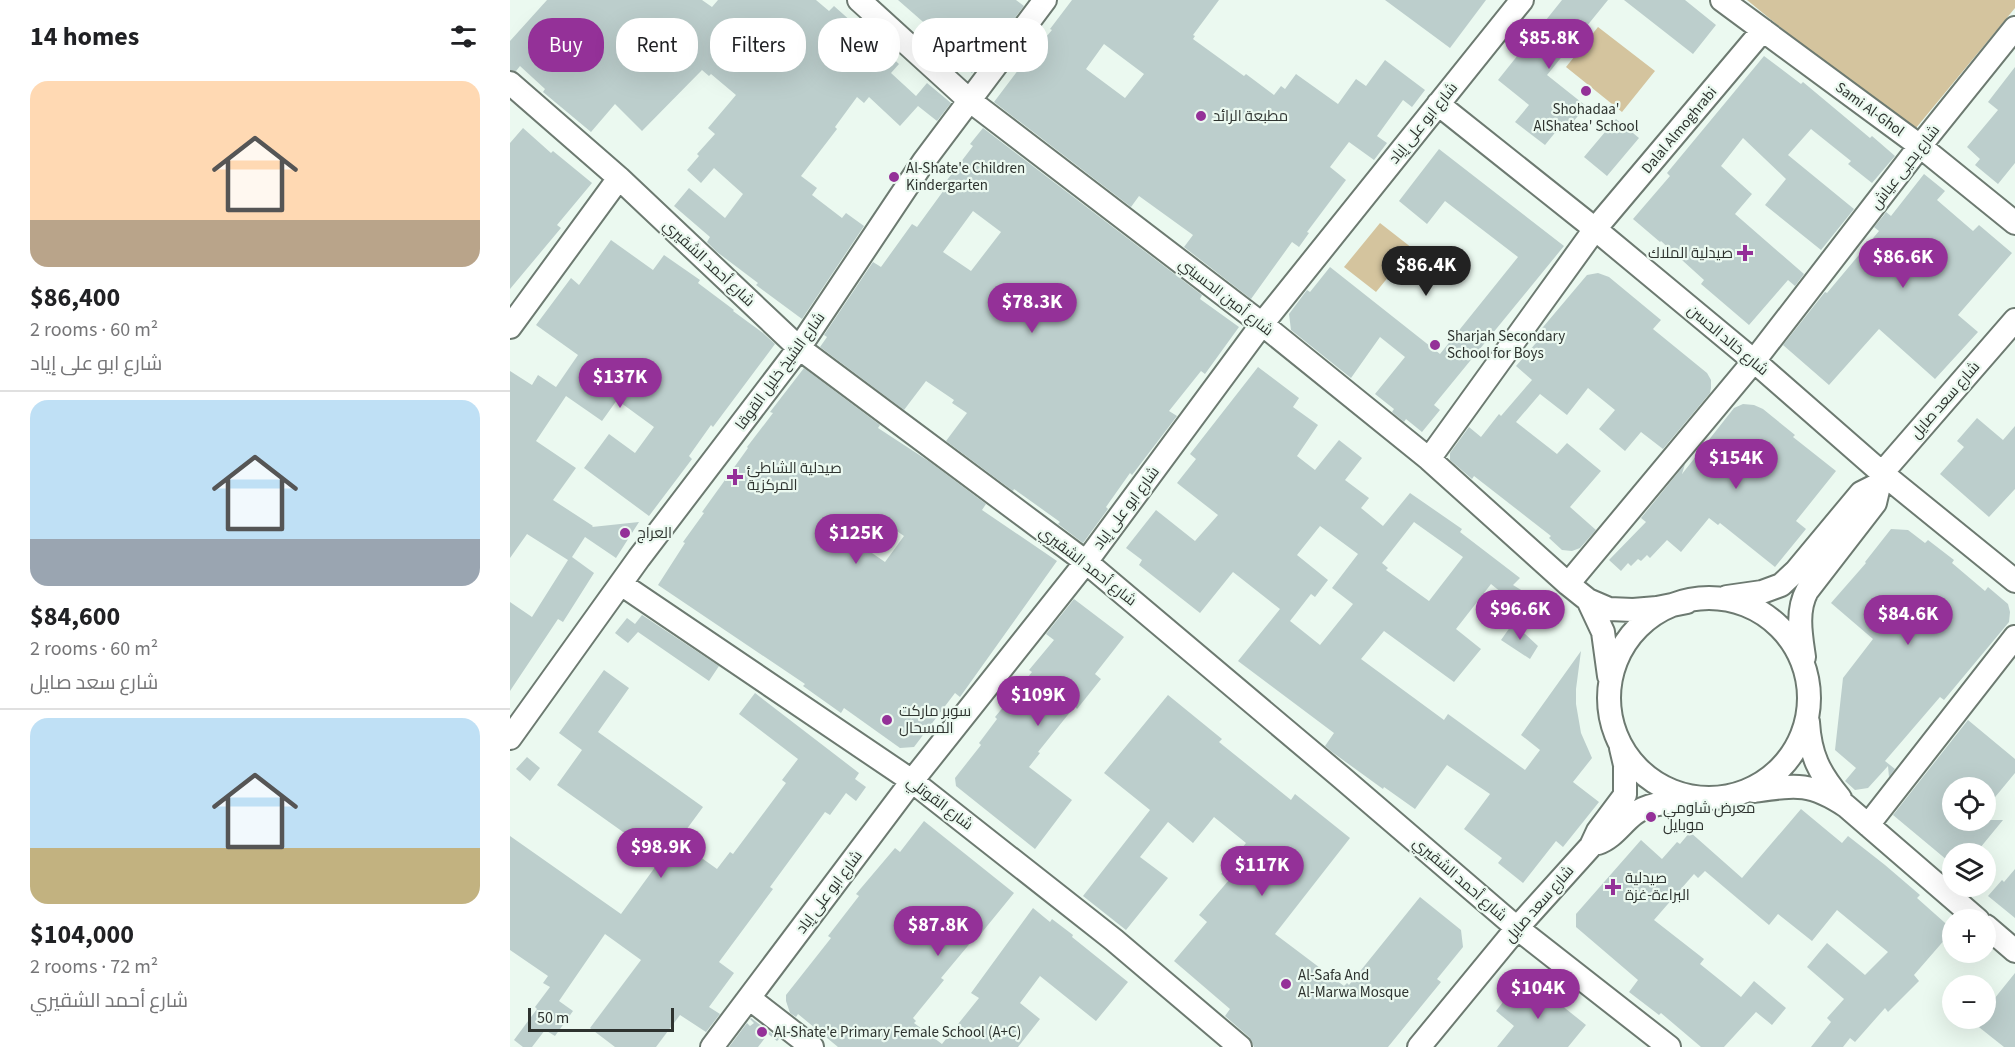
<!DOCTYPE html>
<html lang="en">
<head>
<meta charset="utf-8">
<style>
	body { margin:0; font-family:"Source Sans 3",Cairo,sans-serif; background:#f6f6f6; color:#202124; height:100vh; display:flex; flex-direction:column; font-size:22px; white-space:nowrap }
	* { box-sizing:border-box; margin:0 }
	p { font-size:20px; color:#757577 }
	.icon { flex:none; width:33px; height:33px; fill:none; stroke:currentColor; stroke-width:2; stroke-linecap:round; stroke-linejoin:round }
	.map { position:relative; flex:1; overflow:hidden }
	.details { display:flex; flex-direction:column; background:#fff; width:510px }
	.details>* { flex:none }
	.top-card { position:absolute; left:18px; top:18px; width:570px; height:54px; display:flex; gap:12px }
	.tools { position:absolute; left:1432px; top:777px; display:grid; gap:12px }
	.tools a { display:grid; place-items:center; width:54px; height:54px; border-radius:50%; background:#fff; box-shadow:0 6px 24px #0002; font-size:30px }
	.scale { position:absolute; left:18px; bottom:15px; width:146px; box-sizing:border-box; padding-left:6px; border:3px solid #2e332f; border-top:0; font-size:16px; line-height:21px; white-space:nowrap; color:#2e332f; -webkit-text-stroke:4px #ebf9f0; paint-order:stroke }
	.price { position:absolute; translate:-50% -51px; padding:0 14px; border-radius:21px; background:#943198; color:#fff; font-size:20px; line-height:39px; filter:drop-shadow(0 2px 3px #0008) }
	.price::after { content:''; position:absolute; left:50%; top:36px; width:18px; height:14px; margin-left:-9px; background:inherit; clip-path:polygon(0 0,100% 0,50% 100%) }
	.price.selected { background:#222; color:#fff }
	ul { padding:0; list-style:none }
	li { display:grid; align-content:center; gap:12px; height:318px; padding:0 30px }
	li+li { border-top:2px solid #e0e0e0 }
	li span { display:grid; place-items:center; height:186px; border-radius:18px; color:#555 }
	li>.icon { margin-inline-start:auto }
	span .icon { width:108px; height:108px; fill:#fffc; stroke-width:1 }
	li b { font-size:26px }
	h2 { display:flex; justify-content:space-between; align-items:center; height:72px; padding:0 30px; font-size:26px }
	.pill { padding:0 21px; border-radius:24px; background:#fff; box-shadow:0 6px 24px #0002; font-size:21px; line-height:54px }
	.pill.selected { background:#943198; color:#fff }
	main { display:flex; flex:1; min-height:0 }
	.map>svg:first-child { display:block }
	.green { fill:#d4c49e }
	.building { fill:#bccecc; fill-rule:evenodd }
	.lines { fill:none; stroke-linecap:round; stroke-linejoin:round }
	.minor-casing { stroke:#6d7a71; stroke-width:26 }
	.minor { stroke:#fff; stroke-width:22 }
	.poi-dot { fill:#943198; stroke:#ebf9f0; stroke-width:2 }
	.labels { text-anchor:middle; stroke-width:4.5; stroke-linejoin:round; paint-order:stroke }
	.poi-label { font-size:15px; fill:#2e332f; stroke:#ebf9f0; text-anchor:start }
	.street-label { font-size:15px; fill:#2e332f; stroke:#ebf9f0 }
</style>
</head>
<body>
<main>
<section class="details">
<h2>14 homes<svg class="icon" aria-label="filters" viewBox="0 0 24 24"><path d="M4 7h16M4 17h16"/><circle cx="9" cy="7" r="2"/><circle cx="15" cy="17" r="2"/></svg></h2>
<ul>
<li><span style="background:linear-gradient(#ffd9b3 75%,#b9a48a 0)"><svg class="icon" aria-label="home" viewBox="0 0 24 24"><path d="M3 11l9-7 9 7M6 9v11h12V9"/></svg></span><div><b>$86,400</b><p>2 rooms · 60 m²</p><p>شارع ابو على إياد</p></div></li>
<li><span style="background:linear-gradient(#bfe0f5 75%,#9aa5b1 0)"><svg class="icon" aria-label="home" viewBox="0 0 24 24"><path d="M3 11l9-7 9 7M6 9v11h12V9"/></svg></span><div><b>$84,600</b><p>2 rooms · 60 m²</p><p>شارع سعد صايل</p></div></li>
<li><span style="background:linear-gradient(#bfe0f5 70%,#c2b280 0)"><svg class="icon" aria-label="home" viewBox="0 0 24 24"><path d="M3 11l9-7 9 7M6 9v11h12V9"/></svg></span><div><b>$104,000</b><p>2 rooms · 72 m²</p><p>شارع أحمد الشقيري</p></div></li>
</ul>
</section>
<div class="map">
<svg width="1505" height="1047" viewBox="0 0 1505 1047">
	<rect width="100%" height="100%" fill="#ebf9f0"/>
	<path class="green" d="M1237,0h268v8l-104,126z
		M1088,27l57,44 -33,41 -56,-45z
		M870,223l32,25 -36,44 -32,-25z"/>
	<path class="building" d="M37,0h155l10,7 6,-7h98l13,11 5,-5 65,58 -8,9 25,23 11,-13 24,20 -14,18 -19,-15 -18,20 -31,-29 -5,6 -7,-6 -22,30 2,2 -36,47 16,12 -5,7 30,23 4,-5 18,13 -62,93 -46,-34 2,-2 -41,-31 -10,-10 3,-5 -36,-31 15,-18 36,30 18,-24 -29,-26 -13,15 -14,-13 12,-14 -2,-2 18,-20 -7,-6 28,-33 -25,-21 -2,2 -7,-6 -60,61 -27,-27 -24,28 -48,-40 2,-3 -25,-23 -4,5 -6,-1v-29z
		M388,0h118l8,6 -52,67 -16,-12 5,-6z
		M562,0h147l-26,35 2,1 -2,3 51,37 2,-2 28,21 7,-9 4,3 11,-15 42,30 18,-25 10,7 19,-26 40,30 -13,17 -9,-7 -26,36 10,7 -13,17 -25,-18 -19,25 16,13 -39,52 2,1 -10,14 -7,-5 -41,57 -67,-52 9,-12 -54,-39 -8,11 -137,-105 28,-37 30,-35 -2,-1zM594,44l40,30 -19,24 -39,-29z
		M875,0h101l-36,48z
		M1052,0h46l-61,75 39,31 -22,27 -6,-4 -13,16 -30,-23 14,-17 -31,-25z
		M1114,0h61l31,25 -23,29z
		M1254,56l37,28 2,-2 67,56 2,-2 23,20 -23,27 -24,-19 3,-3 -40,-32 -23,26 66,54 -33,41 -56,-45 21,-26 -43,-41 -22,28 31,28 -17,20 69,60 -9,12 -7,-6 -39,45 -48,-41 3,-4 -43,-39 -1,1 -27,-23 37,-43 -3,-3z
		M1505,67v96l-17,21 -23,-19 5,-6 -13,-12 31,-37 -10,-8z
		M1106,119l23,19 -32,38 -23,-19z
		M13,128l28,25 2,-2 39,32 -35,42 4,3 -51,61v-146z
		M473,128l219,167 -2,4 39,28 -34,47 -4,-3 -32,40 8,5 -45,59 -2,-2 -24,34 2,2 -25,34 -25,-19 2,-2 -46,-33 -1,2 -67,-50 21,-28 -15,-10 2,-3 -28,-19 -22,29 -84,-63 7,-10 -3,-2 49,-73 8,5 31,-43 5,3 27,-37 -3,-2 32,-42 -3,-2zM463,211l28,21 -30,39 -28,-19z
		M929,149l125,97 -130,159 6,5 -18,22 -16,-13 -2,3 -12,-10 2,-3 -19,-15 30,-37 -25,-20 -29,41 -60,-48 -2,-16 18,-24 3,2 20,-25 110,87 78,-97 -73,-56 -18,23 -28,-23z
		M1414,174l21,17 -8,9 36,31 6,-6 33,28 -54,62 20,17 -43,47 -56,-50 -50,56 -46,-40 42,-53 2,1 52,-62 -5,-4 10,-12 2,-3 5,4z
		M101,240l42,30 11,-15 36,25 -2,3 36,27 -1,1 30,22 12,11 -62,83 -2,-2 -22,31 3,3 -43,57 -65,-48 25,-34 26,19 19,-26 -37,-27 -15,21 -36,-25 -30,45 40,27 -23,32 40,26 -1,1 47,-5 -23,36 -31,-21 -13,20 22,16 -31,49 -5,-3 -48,72v-89l22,15 36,-57 -41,-26 -17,24v-187l22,14 6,-10 18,12 22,-32 -42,-30 35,-47 8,7z
		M1088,273l11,4 52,43 -8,9 54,44 4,7v8l-1,5 -47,56 -22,-17 -16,19 -26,-22 16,-19 -27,-22 -21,27 -27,-21 -24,28 41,32 10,-11 34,28 -31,36 26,23 -16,18 -8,3 -10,-1 -13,-12 2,-2 -77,-60 -2,3 -22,-19v-7l19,-26 12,10 18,-23 2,2 31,-36 -16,-14 26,-30 -4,-3 49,-58z
		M748,367l41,31 -6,9 25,18 -21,31 18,14 24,-30 23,18 -17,22 24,18 -8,10 22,18 27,-33 52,36 -2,3 60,46 -7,7 23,14 -11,13 -34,-28 -35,45 25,20 -27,33 -70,-51 -23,28 83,61 4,-6 77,56 15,-20 -19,-15 60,-84 -5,38v15l5,29 11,25 -19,24 26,20 -36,45 -7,-6 -33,42 -25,-20 4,-5 -38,-29 26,-35 -43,-29 -32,44 -31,-22 -1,2 -51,-37 -7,-6 9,-13 -96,-72 42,-52 -47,-37 -33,41 -61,-48 3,-5 -16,-12 30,-38 39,31 23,-26 -41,-32 19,-24 -6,-5zM904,522l49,35 -34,44 -43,-31 2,-2 -6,-5zM810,526l38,28 -26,34 21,16 -33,41 -30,-24 21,-27 4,3 13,-17 -31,-25z
		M294,368l76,57 -2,3 52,34 56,42 -4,6 75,51 -97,136 -5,-4 -41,54 -14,1 -56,-40 -3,5 -38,-27 2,-2 -147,-99 27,-42 -2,-1 21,-29 -2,-1 46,-64 -1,-1 26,-34 -3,-1zM364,515l30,21 -19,26 -29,-20z
		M1233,404l11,1 9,4 32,26 -2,2 43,34 -40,50 10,8 -31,38 -55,-44 -2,2 -9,-7 -28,34 -14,-12 -17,18 -3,-3 -6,6 -3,-2 -7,7 -3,-3 -7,8 -12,-11 37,-38 -5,-4 44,-54 -3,10 52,-66z
		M1467,418l26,22 12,-14v63l-26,28 -49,-43 24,-27 -7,-6z
		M1381,529l17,1 17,13 3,-3 26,20 -2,3 33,28 3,-4 20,17 2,8 -1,10 -65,78 -4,-3 -55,64 10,8 -6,8 -1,-11 -20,22 -13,2 -10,-9 11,-13 -21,-18 8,-72 30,-39 -42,-36 35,-40 -1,-1z
		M564,599l50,38 -29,37 6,5 -24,30 -2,-3 -37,46 2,1 -11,14 43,33 -37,49 -79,-63 -1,-8 26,-33 -2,-2 18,-24 -2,-2 37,-45 -3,-2 25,-30 -8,-6z
		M132,615l77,51 -10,15 -71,-49 -10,11 -13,-10 12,-15 8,6z
		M1003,623l25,23 -8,13 -29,-19z
		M94,670l25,18 -31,44 105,75 -25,34 39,28 13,-17 3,2 53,-71 -4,-3 16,-21 -59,-45 16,-21 104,80 -4,6 11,8 -10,14 -10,-8 -16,22 -5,-3 -55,75 3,2 -54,73 15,11 -25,34 11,7 -14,18 -26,-17 -24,32h-41l-25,-19 51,-68 -36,-26 -46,67 14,10 -18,25 -10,-6 -13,17h-9l-9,-7 23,-31 -2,-2 15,-20 -7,-4 5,-7 -38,-26v-114l111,78 40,-55 -104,-74 25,-35 -23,-17z
		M658,695l54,44 -3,3 72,58 4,-6 55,44 -75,96 69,52 3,-3 2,2 71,-88 41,33 2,17 -26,32 4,3 -53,65h-134l-5,-10 -24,-21 5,-7 -56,-48 33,-39 -8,-7 30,-35 -8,-6 25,-31 -32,-26 -21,26 -25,-21 -28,35 28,21 -42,52 -43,-34 67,-86 -46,-37z
		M1458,720l47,39v14l-29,35v-20h-33v32h50l-28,34h-22v11l-60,-50z
		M17,757l13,11 -10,13 -14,-12z
		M1291,809l41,34 6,-7 37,29 35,30 -3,3 36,32 -39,45 5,6 -31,31 -3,-4 -30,34 -5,-4 -7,9h-32l20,-25 -4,-4 17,-19 -37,-32 20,-24 38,32 23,-23 -51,-42 -25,31 -34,-27 -9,11 -64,-54 -7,7 -4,-4 -40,46 50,39 -4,5 41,33 13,-16 32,27 -14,17 -16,-13 -32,35h-23l-40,-34 -2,2 -30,-23 9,-12 -62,-53v-13l65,-74 21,19 15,-17 3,2 10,-12 52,46z
		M414,821l90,72 -35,43 -2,-1 -36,43 3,2 -31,38 3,3 -2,2 28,21 37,-46 -8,-5 62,-85 17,14 2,-3 21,16 -1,2 56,45 -32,39 -56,-45 -20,27 20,16 -22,28h-180l-40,-33 -2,3 -6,-4 -4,-12v-6l45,-57 -3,-2 31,-40 -3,-2 39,-46 5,4z
		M1505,869v49l-27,-22 14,-16 2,2z
		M1505,973v74h-11l-29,-23 4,-6h7v-9z
		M1007,984h18l51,41 -18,22h-71l17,-21 -18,-15z
		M241,1018l28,21 -2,2 -9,-7 -10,13h-29l18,-24 3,3 4,-3 -4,-4z"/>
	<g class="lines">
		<defs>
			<path id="minor" d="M349,0l110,100 293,224 167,135 139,125 20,16 21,9 24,1 24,-2 30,-6
				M1212,0l198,146 95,77
				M0,83l109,95 180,170 287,214 255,215 176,151 152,119
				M928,104l157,125 159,132 128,112 133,108
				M0,327l109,-149
				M919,459l166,-230 168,-199
				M111,584l291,197 202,159 126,107
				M1058,584l186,-223 166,-215 95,-118
				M1217,597l35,-5 19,-7 15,-14 65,-78 20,-10
				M1099 698a100 100 0 1 1 200 0a100 100 0 1 1-200 0Z
				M1078,600l15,32 6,44
				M1294,657c-3,-21 -8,-46 3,-66l68,-88 7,-30 133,-153
				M1298,722c2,33 11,51 32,76
				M0,738l129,-180 160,-210 125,-187 121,-161
				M1244,791c42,-6 56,-9 92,15l132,114
				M1358,825l147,-188
				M1088,843c15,-5 24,-20 36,-29 16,-12 40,-12 58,-15
				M1476,926l29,25
				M239,998l63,49
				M202,1047l200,-266 174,-219 176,-238 260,-324
				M909,1047l98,-119 74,-82 7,-15 27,-36v-30l-4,-17"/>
		</defs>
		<use href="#minor" class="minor-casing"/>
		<use href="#minor" class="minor"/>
	</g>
	<g class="poi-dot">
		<circle cx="1076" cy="91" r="6"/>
		<circle cx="691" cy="116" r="6"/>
		<circle cx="384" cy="177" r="6"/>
		<path d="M1232 244h6v6h6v6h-6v6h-6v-6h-6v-6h6z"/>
		<circle cx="925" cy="345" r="6"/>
		<path d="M222 468h6v6h6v6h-6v6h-6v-6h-6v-6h6z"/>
		<circle cx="115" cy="533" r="6"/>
		<circle cx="377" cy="720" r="6"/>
		<circle cx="1141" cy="817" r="6"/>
		<path d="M1100 878h6v6h6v6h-6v6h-6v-6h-6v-6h6z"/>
		<circle cx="776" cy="984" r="6"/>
		<circle cx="252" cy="1032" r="6"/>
	</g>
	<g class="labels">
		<g class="poi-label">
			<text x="1076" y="114" text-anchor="middle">Shohadaa'<tspan x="1076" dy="17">AlShatea' School</tspan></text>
			<text x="703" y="121">مطبعة الرائد</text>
			<text x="396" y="173">Al-Shate'e Children<tspan x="396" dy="17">Kindergarten</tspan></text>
			<text x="1223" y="258" text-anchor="end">صيدلية الملاك</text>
			<text x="937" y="341">Sharjah Secondary<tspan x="937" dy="17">School for Boys</tspan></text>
			<text x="237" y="473">صيدلية الشاطئ<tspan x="237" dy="17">المركزية</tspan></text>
			<text x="127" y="538">العراج</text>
			<text x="389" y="716">سوبر ماركت<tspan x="389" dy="17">المسحال</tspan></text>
			<text x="1153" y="813">معرض شاومي<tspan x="1153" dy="17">موبايل</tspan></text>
			<text x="1115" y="883">صيدلية<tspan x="1115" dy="17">البراءة-غزة</tspan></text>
			<text x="788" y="980">Al-Safa And<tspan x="788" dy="17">Al-Marwa Mosque</tspan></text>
			<text x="264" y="1037">Al-Shate'e Primary Female School (A+C)</text>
		</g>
		<g class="street-label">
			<text transform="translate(1360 109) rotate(36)" y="5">Sami Al-Ghol</text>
			<text transform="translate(913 123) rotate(-51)" y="5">شارع ابو على إياد</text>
			<text transform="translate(1169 130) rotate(-50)" y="5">Dalal Almoghrabi</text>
			<text transform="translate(1395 167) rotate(-52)" y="5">شارع يحيى عياش</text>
			<text transform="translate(199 263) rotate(43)" y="5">شارع أحمد الشقيري</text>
			<text transform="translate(716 297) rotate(38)" y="5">شارع أمين الحسيني</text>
			<text transform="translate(1218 340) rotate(40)" y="5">شارع خالد الحسن</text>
			<text transform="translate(270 371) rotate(-54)" y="5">شارع الشيخ خليل القوقا</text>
			<text transform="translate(1435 400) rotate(-49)" y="5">شارع سعد صايل</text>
			<text transform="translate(616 508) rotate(-53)" y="5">شارع ابو على إياد</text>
			<text transform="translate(578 566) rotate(38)" y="5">شارع أحمد الشقيري</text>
			<text transform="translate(430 803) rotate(37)" y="5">شارع القوتلي</text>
			<text transform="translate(950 879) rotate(41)" y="5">شارع أحمد الشقيري</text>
			<text transform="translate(319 892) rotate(-53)" y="5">شارع ابو على إياد</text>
			<text transform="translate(1029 904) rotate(-49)" y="5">شارع سعد صايل</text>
		</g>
	</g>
</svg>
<div class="tools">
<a><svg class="icon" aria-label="locate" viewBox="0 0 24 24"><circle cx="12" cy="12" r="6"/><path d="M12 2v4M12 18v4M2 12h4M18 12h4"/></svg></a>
<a><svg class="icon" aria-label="layers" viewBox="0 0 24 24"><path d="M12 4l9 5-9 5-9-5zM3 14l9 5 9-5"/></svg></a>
<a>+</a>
<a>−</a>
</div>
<div class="scale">50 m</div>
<b class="price" style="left:1039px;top:70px">$85.8K</b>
<b class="price" style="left:1393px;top:289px">$86.6K</b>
<b class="price selected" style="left:916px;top:297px">$86.4K</b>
<b class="price" style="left:522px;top:334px">$78.3K</b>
<b class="price" style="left:110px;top:409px">$137K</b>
<b class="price" style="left:1226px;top:490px">$154K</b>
<b class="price" style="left:346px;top:565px">$125K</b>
<b class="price" style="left:1010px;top:641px">$96.6K</b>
<b class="price" style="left:1398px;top:646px">$84.6K</b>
<b class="price" style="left:528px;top:727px">$109K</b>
<b class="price" style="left:151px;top:879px">$98.9K</b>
<b class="price" style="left:752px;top:897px">$117K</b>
<b class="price" style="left:428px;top:957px">$87.8K</b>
<b class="price" style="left:1028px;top:1020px">$104K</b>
<div class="top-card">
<a class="pill selected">Buy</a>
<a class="pill">Rent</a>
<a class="pill">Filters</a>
<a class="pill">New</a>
<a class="pill">Apartment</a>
</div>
</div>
</main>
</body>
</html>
